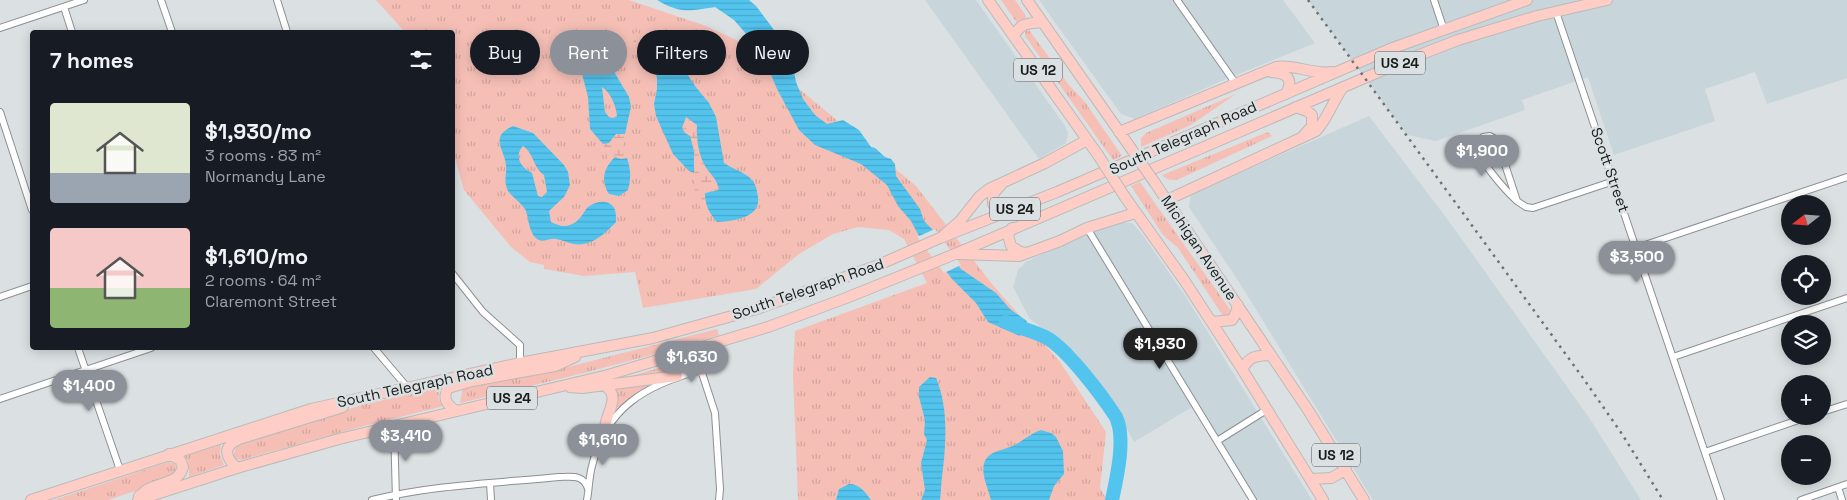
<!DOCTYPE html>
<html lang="en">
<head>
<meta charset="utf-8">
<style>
	body { margin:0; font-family:"Space Grotesk",sans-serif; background:#20242c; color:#f1f3f6; height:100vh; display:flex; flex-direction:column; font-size:19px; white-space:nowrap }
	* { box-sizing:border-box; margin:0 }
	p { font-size:16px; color:#9ea1a6 }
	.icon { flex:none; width:28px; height:28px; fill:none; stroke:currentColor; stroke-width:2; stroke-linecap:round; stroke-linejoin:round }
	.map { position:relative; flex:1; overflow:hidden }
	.sheet { position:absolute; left:30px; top:30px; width:425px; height:320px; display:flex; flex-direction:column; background:#171b24; border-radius:5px; box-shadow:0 2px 12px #0003 }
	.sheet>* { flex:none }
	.top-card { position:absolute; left:470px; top:30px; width:475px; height:45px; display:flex; gap:10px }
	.needle { width:32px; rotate:253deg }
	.fabs { position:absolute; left:1781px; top:195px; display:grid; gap:10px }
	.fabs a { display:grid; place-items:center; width:50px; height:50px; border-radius:50%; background:#171b24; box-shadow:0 2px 12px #0003; font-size:25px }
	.price { position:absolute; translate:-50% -42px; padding:0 11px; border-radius:18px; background:#8c9099; color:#fff; font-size:16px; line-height:32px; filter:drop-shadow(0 1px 2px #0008) }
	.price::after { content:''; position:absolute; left:50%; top:30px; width:15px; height:11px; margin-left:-8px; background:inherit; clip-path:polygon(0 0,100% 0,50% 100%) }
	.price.selected { background:#222; color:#fff }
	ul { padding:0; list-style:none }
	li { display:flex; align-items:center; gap:15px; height:125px; padding:0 20px }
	li span { display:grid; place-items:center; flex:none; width:140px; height:100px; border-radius:5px; color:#555 }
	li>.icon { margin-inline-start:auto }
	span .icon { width:60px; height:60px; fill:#fffc; stroke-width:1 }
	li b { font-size:21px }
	h2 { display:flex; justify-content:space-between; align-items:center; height:60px; padding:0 20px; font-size:21px }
	.pill { padding:0 18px; border-radius:22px; background:#171b24; box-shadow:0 2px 12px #0003; font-size:18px; line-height:45px }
	.pill.selected { background:#8c9099; color:#fff }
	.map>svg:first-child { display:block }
	.built { fill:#c8d5db }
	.grass { fill:url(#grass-tufts) }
	.wetland { fill:url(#wetland-marsh) }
	.water { fill:url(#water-rules); fill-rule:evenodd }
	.pier { fill:#dbe0e2 }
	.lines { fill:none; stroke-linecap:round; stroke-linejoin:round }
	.river { stroke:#53c4ee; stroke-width:14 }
	.street-casing { stroke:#8c9092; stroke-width:8 }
	.primary-casing { stroke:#babbbb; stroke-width:12 }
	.street { stroke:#fff; stroke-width:6 }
	.primary { stroke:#fecdc5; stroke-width:10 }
	.rail { stroke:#6f7273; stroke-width:2.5; stroke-dasharray:2.5 5; stroke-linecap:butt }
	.primary-bridge-casing { stroke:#babbbb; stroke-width:12; stroke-linecap:butt }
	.primary-bridge { stroke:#fecdc5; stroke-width:10 }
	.labels { text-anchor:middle; stroke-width:5; stroke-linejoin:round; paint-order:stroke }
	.shield { fill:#dbe0e2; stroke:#535657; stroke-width:1 }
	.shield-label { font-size:14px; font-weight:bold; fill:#191b1b }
	.street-label { font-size:15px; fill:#191b1b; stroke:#dbe0e2 }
</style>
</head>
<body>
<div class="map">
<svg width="1847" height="500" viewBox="0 0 1847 500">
	<defs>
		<pattern id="grass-tufts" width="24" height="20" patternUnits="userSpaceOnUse" patternTransform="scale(1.25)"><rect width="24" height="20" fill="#f5bfb6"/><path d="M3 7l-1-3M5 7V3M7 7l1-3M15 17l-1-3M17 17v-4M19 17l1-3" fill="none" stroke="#d1a49c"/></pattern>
		<pattern id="wetland-marsh" width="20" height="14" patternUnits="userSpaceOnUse" patternTransform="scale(1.25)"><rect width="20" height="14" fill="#f5bfb6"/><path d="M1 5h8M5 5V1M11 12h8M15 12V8" fill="none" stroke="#d1a49c"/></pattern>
		<pattern id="water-rules" width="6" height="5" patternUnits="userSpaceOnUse" patternTransform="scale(1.25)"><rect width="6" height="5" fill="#53c4ee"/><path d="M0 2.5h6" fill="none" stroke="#48a8cc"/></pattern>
	</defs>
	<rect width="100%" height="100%" fill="#dbe0e2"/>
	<path class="built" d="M925,0h51l89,126 3,7 -2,10 -27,16z
		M1039,0h244l32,43 -91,37 -89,39 -14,-5z
		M1308,0h539v78l-80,26 -12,-32 -50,17 10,32 -101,34 -26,-78 -66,23 3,10 -89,31 -29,-6z
		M1369,116l82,108 139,195 51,81h-268l-132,-215 -52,-78 2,-13z
		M1119,223h13l10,11 44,63 126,203h-63l-57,-93 -58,35 -24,-43 -34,-46 -46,-34 -17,-32 5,-17 8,-8 59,-29z"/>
	<path class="grass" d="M376,0h253l77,26 39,18 171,142 76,98 68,78 46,70 -6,56 7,12h-309l-5,-125 2,-44 132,-48 -23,-44 -15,-9 -31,-3 -25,7 -34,20 -43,35 -113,19 -8,-36 -51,4 -40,-7v-4l-14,-3 -19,-15 -47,-57 -11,-39 -1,-119h-47z
		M1001,0h14l11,16v2l-9,5z
		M1027,30l3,1 38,53 17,18 37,54 -9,4 -88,-124v-4z
		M1236,94l-45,31 -50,22v-9l5,-5z
		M1268,132l4,4 -93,43c-7,2 -12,1 -17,-4z
		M1140,182l91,129v3l-4,3 -4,-1 -45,-68 -15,-13 -32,-49z
		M717,329l2,6c-85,27 -172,47 -259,68l3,-17 97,-17z
		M690,359l3,1 1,3 -5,6 -6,3 -55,8 -4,-2z
		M653,384l-32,23h-4l-2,-18 2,-2z
		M439,387h1l-2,10 4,9 -2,1 -76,19 -123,34 -5,-1 -3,-3 3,-8 5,-5 124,-39z
		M221,444l-1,11 4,10 -35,12v-11l-4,-10z
		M168,462l8,2 -1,8 -10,9 -57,19h-54z"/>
	<path class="wetland" d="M637,32l17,9 2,7 -6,6 3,13c-17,-6 -21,-16 -19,-33z
		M686,117l11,8c-1,14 2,33 10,44 7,9 10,9 12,21l-11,2 -3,9 5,13 -9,-7 -6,-7 -1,-49 -4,-11 -8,-12z
		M616,134h9l1,5 -3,4 4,15 -6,1 -6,-2 -6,5 -6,-18 6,-1z"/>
	<path class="water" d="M657,0h92l7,6 34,45 6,31 7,17 12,16 12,9 16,-4 16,10 12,17 4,1 10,9 6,2 4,5 1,12 24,33 4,12 9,9 28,39 35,24 14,16 17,12 -7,15 -32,-14 -12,-19 -24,-24 -33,-43 -8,-15 -13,-15 -11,-21 -26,-21 -46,-19 -16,-15 -22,-41 -16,-38 -27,-31 -19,-13c-26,4 -34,7 -58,-7z
		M656,48l11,3 11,9 17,26 14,17 7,14 8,46c8,6 21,9 27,16 5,5 6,11 7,18 3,21 -25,24 -41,25 -8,-9 -12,-17 -12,-29l14,-3c-2,-10 -6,-13 -12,-21 -8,-11 -11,-30 -10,-44l-11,-8 -4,11 3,5 5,3 4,15v22l-5,-2 -16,-17 -17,-38 -2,-12 3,-15v-11l-7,-24z
		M603,59h6l7,16 13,22 2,10 -6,27h-9l-7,9 -6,1 -13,-15 -2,-32 -7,-27c6,-9 12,-10 22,-11zM602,87c8,5 14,18 15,29l-4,2 -4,-1 -4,-5z
		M513,126l20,7 31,32 4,7 2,13 -6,12 -15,14 2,11c8,4 15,6 23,1 6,-3 9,-10 13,-15 8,-7 23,-10 28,2 1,3 1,8 1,12 -10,11 -25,25 -42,22 -6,-1 -12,-4 -18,-5 -7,-1 -12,4 -19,0 -8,-6 -8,-19 -11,-28 -4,-8 -13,-13 -18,-20 -5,-10 -1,-17 -2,-26 -2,-17 -17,-28 7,-39zM523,146c11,7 10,22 21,29l3,17 -5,5 -4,-1 -6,-23c-10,-5 -19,-16 -9,-27z
		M615,157l6,2 6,-1c4,12 4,21 1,32l-9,6 -10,-2c-9,-14 -5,-26 6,-37z
		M930,377l6,1c13,30 10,67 6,99 -1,8 -1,15 -2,23h-19l4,-10 -4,-27 6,-23 -3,-6 1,-14 -6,-23v-10z
		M1041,430l10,3 5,4 7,14 1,23 -10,12 -5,14h-58c-4,-16 -17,-39 4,-48 5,-2 10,-3 15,-5 11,-4 19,-13 31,-17z
		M849,484c11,0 16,8 22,16h-35l3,-11z"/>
	<path class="pier" d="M935,229l26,36 -17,8 -27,-36z"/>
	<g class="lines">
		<path class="river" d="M1006,322c13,6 27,9 39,15 21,10 58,60 71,80 10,21 1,60 -4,83"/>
		<defs>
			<path id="street" d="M161,0l11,32
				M277,0l10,32
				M1177,0l59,84
				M1434,0l10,30
				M64,7l8,25
				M1556,12l165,488
				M0,28l84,-28
				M0,112l32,98
				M1517,201c-10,-9 -43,-45 -40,-58l6,-6 7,-1 7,4 20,61 9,6 7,1 81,-27
				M1087,228l166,272
				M1636,248l211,-71
				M452,273l31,39 37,33v18
				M0,297l32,-11
				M78,348l42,122
				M374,348l33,39
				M1673,357l174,-59
				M0,399l151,-51
				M1822,412l25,-8
				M394,425l2,75
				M1217,441l51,-32
				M1705,452l105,-36
				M490,483l1,17
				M1838,487l4,13
				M372,500c61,-15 124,-17 187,-23 12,0 25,-3 29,12
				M587,500c2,-11 2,-23 5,-34 14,-59 54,-81 109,-96l14,43 5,76 -1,11
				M1801,500l46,-16"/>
			<path id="primary" d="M988,0l110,155
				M1027,0l103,147
				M1014,37c5,-14 15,-14 28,-15
				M1271,72c16,1 23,6 15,22
				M1296,107l11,4 5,4v11l-8,9
				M1119,132l157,-65c19,-3 37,8 56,5
				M1155,183l153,227 56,90
				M1001,185l-8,9v10l5,6 10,1
				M1125,197l59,83 58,89 81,131
				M1167,200l149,-69c11,-11 17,-30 27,-44
				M1012,228l-4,7 3,11 9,6 7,1
				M944,235l16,-14 19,-24 10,-8 56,-26 42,-23
				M958,254l61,2 41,-15 27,-13 48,-15
				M1212,322l20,-2 4,-7 2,-8
				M1242,369c9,-14 14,-13 29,-14
				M701,370l5,-23
				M570,387l12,1 95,-12
				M457,411c-10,-5 -15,-13 -9,-23l24,-7 83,-15 20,-9
				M605,429c0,-16 17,-32 0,-43
				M237,468c-12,-11 -15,-21 2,-29l104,-32
				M1311,479l20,-1 15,-8
				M139,496c3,-2 6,-5 9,-7 14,-7 31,-6 35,-22l-3,-7 -11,-6
				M31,500l280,-91 209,-46 133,-25 104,-29 119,-43 64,-28 117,-46 333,-143 137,-49
				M138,500l99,-32 102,-29 269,-64 160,-48 78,-29 109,-44 449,-193 54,-21 79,-24 70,-16"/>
		</defs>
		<use href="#street" class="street-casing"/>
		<use href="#primary" class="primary-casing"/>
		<use href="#street" class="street"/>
		<use href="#primary" class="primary"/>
		<path class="rail" d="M1308,0l275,378 39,56 41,66"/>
		<defs>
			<path id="primary-bridge" d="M1130,147l25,36
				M1098,155l27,42"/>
		</defs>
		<use href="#primary-bridge" class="primary-bridge-casing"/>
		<use href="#primary-bridge" class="primary-bridge"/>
	</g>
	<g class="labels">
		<g class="shield">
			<rect x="1375" y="51.5" width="50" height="23" rx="4"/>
			<rect x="1014" y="58.5" width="48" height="23" rx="4"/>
			<rect x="990" y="197.5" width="50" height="23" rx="4"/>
			<rect x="487" y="386.5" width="50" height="23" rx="4"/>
			<rect x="1312" y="443.5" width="48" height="23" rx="4"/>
		</g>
		<g class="shield-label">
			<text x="1400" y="68">US 24</text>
			<text x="1038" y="75">US 12</text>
			<text x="1015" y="214">US 24</text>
			<text x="512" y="403">US 24</text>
			<text x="1336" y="460">US 12</text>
		</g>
		<g class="street-label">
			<text transform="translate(1183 138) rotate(-24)" y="5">South Telegraph Road</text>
			<text transform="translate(1610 170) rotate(71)" y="5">Scott Street</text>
			<text transform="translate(1199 248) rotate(56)" y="5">Michigan Avenue</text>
			<text transform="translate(808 289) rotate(-19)" y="5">South Telegraph Road</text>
			<text transform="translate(415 386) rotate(-12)" y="5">South Telegraph Road</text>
		</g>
	</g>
</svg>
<div class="fabs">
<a><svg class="needle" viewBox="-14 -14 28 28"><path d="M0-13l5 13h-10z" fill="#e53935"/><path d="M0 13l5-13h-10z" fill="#9ea1a6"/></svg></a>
<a><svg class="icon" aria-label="locate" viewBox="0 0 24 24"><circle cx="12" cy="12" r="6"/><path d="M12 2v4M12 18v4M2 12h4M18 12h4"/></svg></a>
<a><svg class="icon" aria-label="layers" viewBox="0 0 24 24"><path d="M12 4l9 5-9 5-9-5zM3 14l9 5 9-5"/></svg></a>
<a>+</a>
<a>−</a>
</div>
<b class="price" style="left:1482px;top:177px">$1,900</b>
<b class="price" style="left:1637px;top:283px">$3,500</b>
<b class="price selected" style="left:1160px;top:370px">$1,930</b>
<b class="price" style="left:692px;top:383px">$1,630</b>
<b class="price" style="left:89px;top:412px">$1,400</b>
<b class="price" style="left:406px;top:462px">$3,410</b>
<b class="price" style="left:603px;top:466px">$1,610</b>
<div class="top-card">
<a class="pill">Buy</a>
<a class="pill selected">Rent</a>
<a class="pill">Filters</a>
<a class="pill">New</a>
</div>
<section class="sheet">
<h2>7 homes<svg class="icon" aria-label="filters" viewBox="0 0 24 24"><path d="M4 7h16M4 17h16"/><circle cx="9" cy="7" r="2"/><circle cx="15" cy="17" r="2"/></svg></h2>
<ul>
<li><span style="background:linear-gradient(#dfe7d0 70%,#9aa5b1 0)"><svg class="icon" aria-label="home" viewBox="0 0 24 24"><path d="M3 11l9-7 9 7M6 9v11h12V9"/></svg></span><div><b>$1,930/mo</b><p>3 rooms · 83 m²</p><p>Normandy Lane</p></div></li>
<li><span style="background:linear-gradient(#f6c9c9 60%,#8fb573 0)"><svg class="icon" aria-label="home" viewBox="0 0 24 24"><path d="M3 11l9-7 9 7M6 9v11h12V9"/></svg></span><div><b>$1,610/mo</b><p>2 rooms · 64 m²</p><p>Claremont Street</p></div></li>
</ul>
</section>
</div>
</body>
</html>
